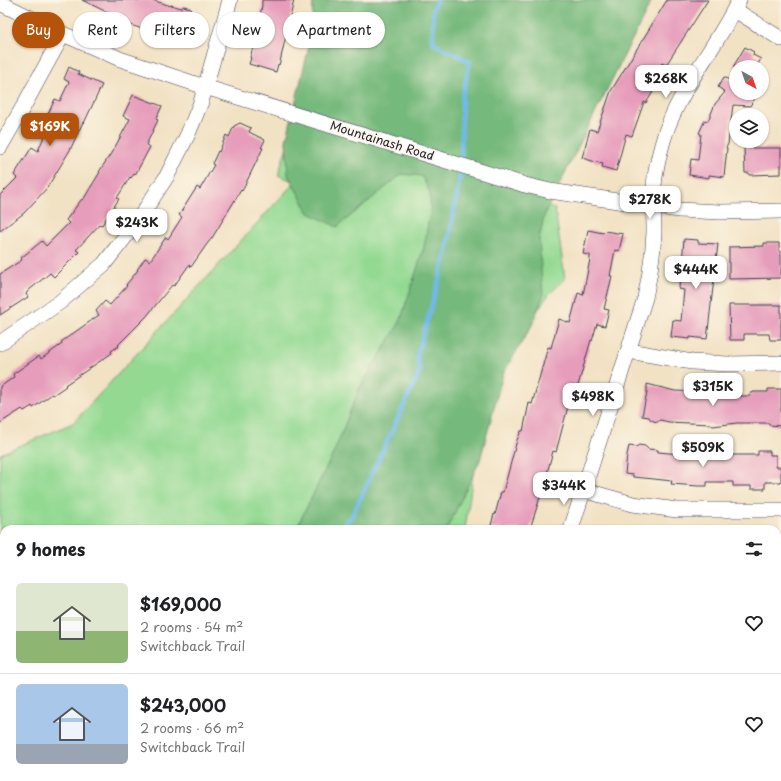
<!DOCTYPE html>
<html lang="en">
<head>
<meta charset="utf-8">
<style>
	body { margin:0; font-family:"Playpen Sans",sans-serif; background:#f6f6f6; color:#202124; height:100vh; display:flex; flex-direction:column; font-size:15px; white-space:nowrap }
	* { box-sizing:border-box; margin:0 }
	p { font-size:13px; color:#757577 }
	.icon { flex:none; width:22px; height:22px; fill:none; stroke:currentColor; stroke-width:2; stroke-linecap:round; stroke-linejoin:round }
	.map { position:relative; flex:1; overflow:hidden }
	.panel { position:absolute; left:0px; top:525px; width:781px; height:256px; display:flex; flex-direction:column; background:#fff; border-radius:12px 12px 0 0; box-shadow:0 1px 3px #0004 }
	.panel>* { flex:none }
	.top-card { position:absolute; left:12px; top:12px; width:400px; height:36px; display:flex; gap:8px }
	.needle { width:26px; rotate:140deg }
	.tools { position:absolute; left:729px; top:60px; display:grid; gap:8px }
	.tools a { display:grid; place-items:center; width:40px; height:40px; border-radius:50%; background:#fff; box-shadow:0 1px 3px #0004; font-size:20px }
	.price { position:absolute; translate:-50% -34px; padding:0 9px; border-radius:8px; background:#fff; color:#222; font-size:13px; line-height:26px; filter:drop-shadow(0 1px 2px #0008) }
	.price::after { content:''; position:absolute; left:50%; top:24px; width:12px; height:9px; margin-left:-6px; background:inherit; clip-path:polygon(0 0,100% 0,50% 100%) }
	.price.active { background:#b45309; color:#fff }
	ul { padding:0; list-style:none }
	li { display:flex; align-items:center; gap:12px; height:100px; padding:0 16px }
	li+li { border-top:1px solid #e0e0e0 }
	li span { display:grid; place-items:center; flex:none; width:112px; height:80px; border-radius:6px; color:#555 }
	li>.icon { margin-inline-start:auto }
	span .icon { width:48px; height:48px; fill:#fffc; stroke-width:1 }
	li b { font-size:17px }
	h2 { display:flex; justify-content:space-between; align-items:center; height:48px; padding:0 16px; font-size:17px }
	.chip { padding:0 14px; border-radius:18px; background:#fff; box-shadow:0 1px 3px #0004; font-size:14px; line-height:36px }
	.chip.active { background:#b45309; color:#fff }
	.map>svg:first-child { display:block }
	.green { fill:#93d992; stroke:#5a7e66 }
	.forest { fill:#76b97c; stroke:#4c6e5c }
	.lines { fill:none; stroke-linecap:round; stroke-linejoin:round }
	.stream { stroke:#71bae9; stroke-width:4.5 }
	.building { fill:#e69cbb }
	.minor-casing { stroke:#413f50; stroke-width:16 }
	.minor { stroke:#fff; stroke-width:15 }
	.labels { text-anchor:middle; stroke-width:3; stroke-linejoin:round; paint-order:stroke }
	.street-label { font-size:12px; fill:#22223b; stroke:#fcf5e5 }
</style>
</head>
<body>
<div class="map">
<svg width="781" height="781" viewBox="0 0 781 781">
	<rect width="100%" height="100%" fill="#fcf5e5"/>
	<filter id="ink" filterUnits="userSpaceOnUse"><feTurbulence type="fractalNoise" baseFrequency=".025" numOctaves="2"/><feDisplacementMap in="SourceGraphic" scale="8" xChannelSelector="R" yChannelSelector="G"/><feConvolveMatrix kernelMatrix="1 2 1 2 8 2 1 2 1" color-interpolation-filters="sRGB"/></filter>
	<filter id="wash" filterUnits="userSpaceOnUse"><feTurbulence type="fractalNoise" baseFrequency=".012" numOctaves="4" result="noise"/><feDisplacementMap in="SourceGraphic" scale="16" xChannelSelector="R" yChannelSelector="G"/><feGaussianBlur stdDeviation="0.9" result="paint"/><feColorMatrix in="noise" values="0 0 0 0 0 0 0 0 0 0 0 0 0 0 0 0 0 1.4 0 .05"/><feComposite in="paint" operator="in"/></filter>
	<g filter="url(#wash)">
		<rect width="100%" height="100%" fill="#f2e2c4"/>
		<path class="green" d="M292,130l263,79 10,70 -16,15 -61,88 -7,39 -16,108h-461v248h361l-4,4h-361v-327l73,-31 222,-241 -17,-7z"/>
		<path class="forest" d="M313,0h339l-107,213 -6,27 4,56 -11,29 -29,49 -23,86 -33,69h-151l38,-77 25,-63 41,-67 24,-75 6,-35v-19l-8,-17 -20,-2 -65,53 -28,-14 -21,-38 -2,-34 25,-103z
			M79,777h239l-12,4h-230z"/>
		<g class="lines">
			<path class="stream" d="M339,529l13,-13 68,-145 -3,-15 29,-101 15,-84 1,-73 8,-36 -37,-19v-33l4,-10
				M135,781l4,-4"/>
		</g>
		<g id="blocks">
			<path class="building" d="M82,0h70l19,6v-1l10,3 3,-2 6,2 1,3 7,3 -9,30 -18,-5 2,-3 -26,-9 -1,3 -22,-7 -1,3 -13,-6 3,-5z
				M262,0h32l-14,62 -1,3 -1,-1 -2,8 -27,-8 2,-6h-1l3,-11 1,1 7,-28h-2l3,-14z
				M667,0h41l-42,65 -4,-2 -15,26 6,3 -7,11 -2,-1 -12,34 -6,-2 -10,37 -14,-4 1,-3 -21,-6 8,-29 7,2 14,-40z
				M745,47l9,5 -1,3 8,4 -5,8h-23z
				M69,67l10,5 -1,2 24,11 -18,38 -1,-1 -13,28 -23,38 -23,25 -24,18v-36l17,-17 -3,-3 18,-28 6,4 10,-24 -5,-2 12,-26 5,2 9,-19 -5,-3z
				M724,77l9,5 3,-4v15h22l-8,13 -17,-1 -5,39 -2,4h1l-3,29 -15,-2v3l-20,-3 2,-16 7,1 3,-26 -2,-1 6,-13 3,1 7,-17 10,-12 -7,-5z
				M133,95l29,11 -6,13 2,1 -12,25 4,2 -15,28 -1,-1 -3,4 -1,-1 -13,21 2,1 -17,26 -2,-1 -24,26 3,2 -25,25 -4,-4 -22,18 -2,3 2,3 -28,18v-41l22,-14 -1,-2 21,-17 4,5 23,-23 -3,-3 16,-21 1,1 17,-28h-1l16,-25 15,-28 -7,-3z
				M240,123l11,5 -2,4 16,8 -4,8h2l-21,43 -1,-1 -29,48 -5,6 -16,23 -2,-2 -15,21 -2,-1 -26,32 -28,28 1,1 -8,5 1,2 -47,32 1,1 -13,9 -1,-1 -19,14 -1,-2 -8,5 -2,-2 -22,14v-36l14,-10 -1,-3 26,-18 2,3 21,-15 -1,-2 38,-27 -3,-4 9,-10 5,4 17,-19 -1,-1 12,-15h-1l8,-12 5,3 16,-24 2,2 14,-22 -3,-2 18,-28 3,2 14,-24 -2,-1 6,-13 1,1 7,-17 3,2 5,-11z
				M744,148h37v26l-32,1v-2h-4z
				M588,230l15,3 2,-2 18,3 -4,17 -4,-1 -5,26h2l-8,33 5,1 -4,16 -8,-2 -5,17 -1,-1 -16,56 -4,-1 -15,57 -3,-1 -7,26 2,1 -4,14 -2,-1 -12,38h-40l4,-15 1,1 6,-23h2l14,-52 4,-9h2l6,-28 3,1 16,-57 3,1 8,-29 11,4 8,-30 5,2 7,-36v-4l-7,-1z
				M684,239l14,1v3l20,1 -11,95 -17,-2v2l-19,-2 2,-17 8,1 3,-31 -5,-1 1,-14 1,1z
				M764,243h15v8h2v27l-52,1v-32l35,-1z
				M729,305h52v35h-11l-1,-6h-25v6h-14z
				M647,384l28,7 50,2v3h26l-1,-3h3v-1h15v-3h13v37l-12,-1v-2h-32l-24,3 -3,-2 -41,-2 -9,-2 -3,2 -6,-2 -2,-3 -7,-1 5,-24z
				M639,445l6,1 3,3 10,1v2l33,3h67v-4h12v4h6v12h5v15h-16v7h-14v-3h-18v-4h-26v4h-9l-27,-2 1,-3 -18,-2 -21,-2v-2l-8,-1 2,-19 2,-9 7,1z"/>
		</g>
	</g>
	<g filter="url(#ink)">
		<use href="#blocks" fill-opacity="0" stroke="#413f50" stroke-width="1"/>
		<g class="lines">
			<defs>
				<path id="minor" d="M0,3l63,31 57,25 85,28 320,98 25,6 129,19 41,2 61,-1
					M735,10l46,29
					M0,147l22,-38 41,-75
					M0,343l60,-41 44,-38 35,-45 28,-43 21,-42 13,-32 29,-102
					M629,351l63,11 36,2 53,-1
					M583,490l50,14 44,6h104
					M571,529l74,-231c5,-22 8,-44 9,-66 0,-15 -1,-31 0,-46 1,-14 5,-31 9,-45 14,-50 54,-94 76,-141
					M777,664h4
					M497,777l12,4
					M454,781l1,-4"/>
			</defs>
			<use href="#minor" class="minor-casing"/>
			<use href="#minor" class="minor"/>
		</g>
	</g>
	<g class="labels">
		<g class="street-label">
			<text transform="translate(382 141) rotate(17)" y="4">Mountainash Road</text>
		</g>
	</g>
</svg>
<div class="tools">
<a><svg class="needle" viewBox="-14 -14 28 28"><path d="M0-13l5 13h-10z" fill="#e53935"/><path d="M0 13l5-13h-10z" fill="#757577"/></svg></a>
<a><svg class="icon" aria-label="layers" viewBox="0 0 24 24"><path d="M12 4l9 5-9 5-9-5zM3 14l9 5 9-5"/></svg></a>
</div>
<b class="price" style="left:666px;top:99px">$268K</b>
<b class="price active" style="left:50px;top:147px">$169K</b>
<b class="price" style="left:650px;top:220px">$278K</b>
<b class="price" style="left:137px;top:243px">$243K</b>
<b class="price" style="left:696px;top:290px">$444K</b>
<b class="price" style="left:713px;top:407px">$315K</b>
<b class="price" style="left:593px;top:417px">$498K</b>
<b class="price" style="left:703px;top:468px">$509K</b>
<b class="price" style="left:564px;top:506px">$344K</b>
<div class="top-card">
<a class="chip active">Buy</a>
<a class="chip">Rent</a>
<a class="chip">Filters</a>
<a class="chip">New</a>
<a class="chip">Apartment</a>
</div>
<section class="panel">
<h2>9 homes<svg class="icon" aria-label="filters" viewBox="0 0 24 24"><path d="M4 7h16M4 17h16"/><circle cx="9" cy="7" r="2"/><circle cx="15" cy="17" r="2"/></svg></h2>
<ul>
<li><span style="background:linear-gradient(#dfe7d0 60%,#8fb573 0)"><svg class="icon" aria-label="home" viewBox="0 0 24 24"><path d="M3 11l9-7 9 7M6 9v11h12V9"/></svg></span><div><b>$169,000</b><p>2 rooms · 54 m²</p><p>Switchback Trail</p></div><svg class="icon" aria-label="heart" viewBox="0 0 24 24"><path d="M12 20l-8-8c-3-5 5-10 8-4 3-6 11-1 8 4z"/></svg></li>
<li><span style="background:linear-gradient(#a9c7e8 75%,#9aa5b1 0)"><svg class="icon" aria-label="home" viewBox="0 0 24 24"><path d="M3 11l9-7 9 7M6 9v11h12V9"/></svg></span><div><b>$243,000</b><p>2 rooms · 66 m²</p><p>Switchback Trail</p></div><svg class="icon" aria-label="heart" viewBox="0 0 24 24"><path d="M12 20l-8-8c-3-5 5-10 8-4 3-6 11-1 8 4z"/></svg></li>
</ul>
</section>
</div>
</body>
</html>
